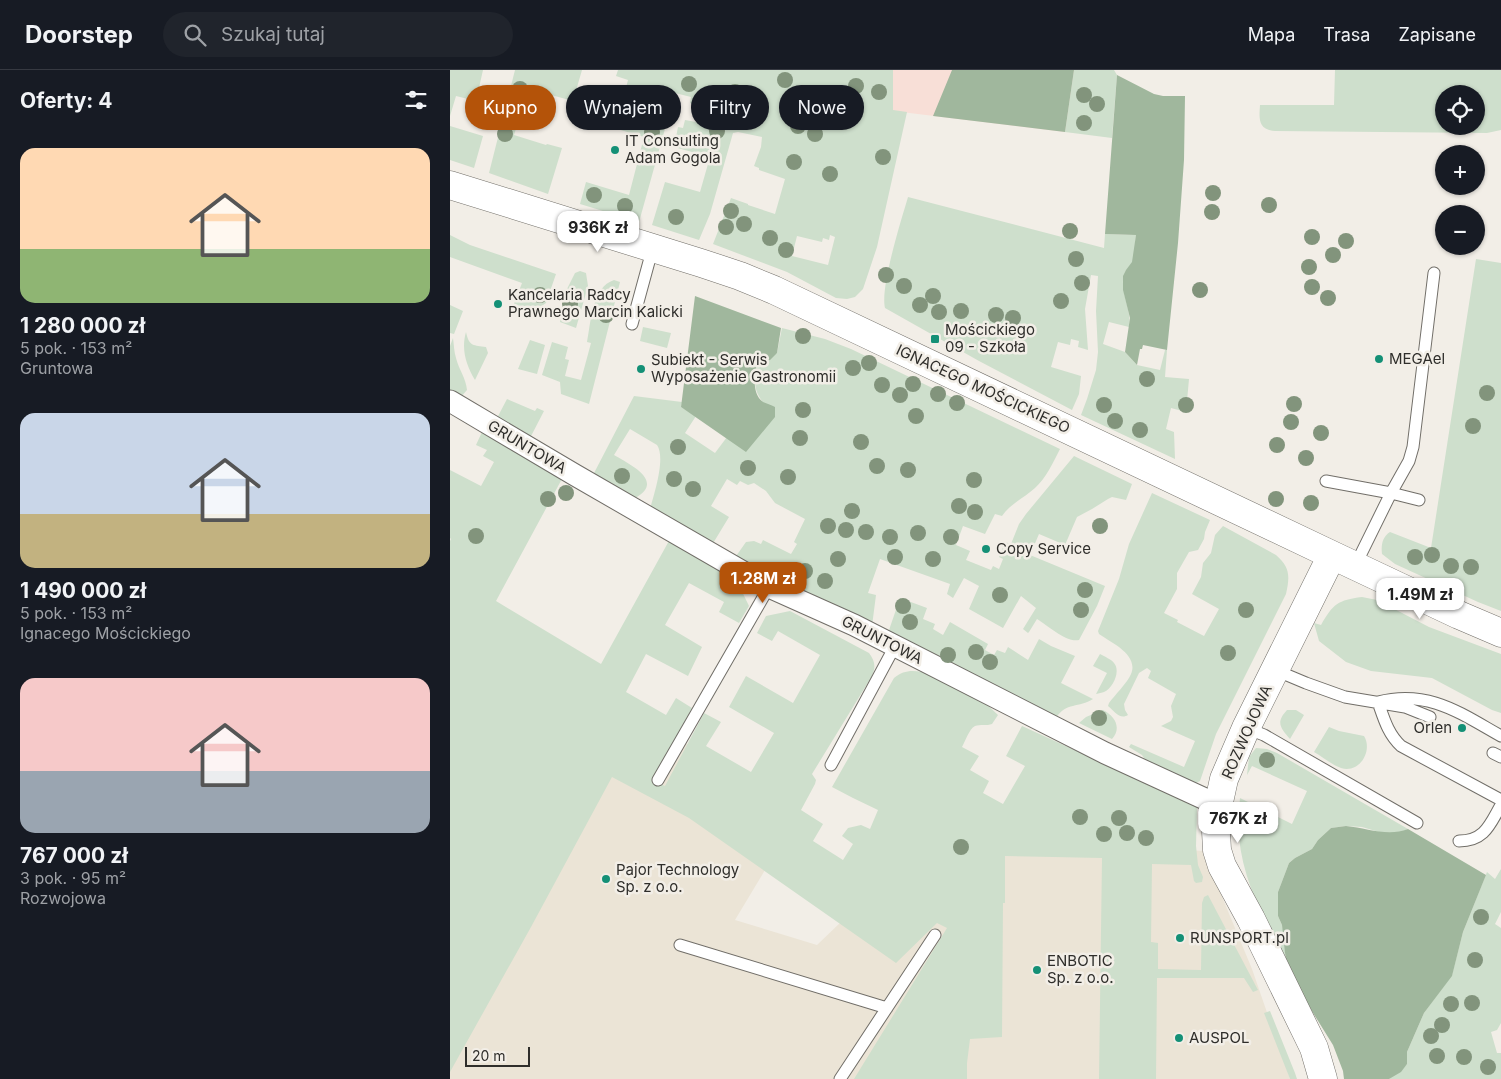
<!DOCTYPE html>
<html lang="pl">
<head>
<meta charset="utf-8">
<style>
	body { margin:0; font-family:Inter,sans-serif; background:#20242c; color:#f1f3f6; height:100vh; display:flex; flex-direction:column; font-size:19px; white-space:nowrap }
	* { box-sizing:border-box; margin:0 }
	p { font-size:16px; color:#9ea1a6 }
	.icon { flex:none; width:28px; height:28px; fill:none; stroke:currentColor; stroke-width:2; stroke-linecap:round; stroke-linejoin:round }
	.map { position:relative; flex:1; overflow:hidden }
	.side { display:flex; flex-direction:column; background:#171b24; width:450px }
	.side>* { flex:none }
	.banner { position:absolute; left:15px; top:15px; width:475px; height:45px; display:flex; gap:10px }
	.buttons { position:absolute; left:985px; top:15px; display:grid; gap:10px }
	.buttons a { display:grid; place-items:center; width:50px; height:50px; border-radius:50%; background:#171b24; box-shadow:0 1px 4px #0004; font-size:25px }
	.scale { position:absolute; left:15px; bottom:12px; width:65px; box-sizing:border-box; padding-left:5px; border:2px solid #2f2e2b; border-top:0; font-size:14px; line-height:18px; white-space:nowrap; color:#2f2e2b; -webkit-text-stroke:4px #f2eee7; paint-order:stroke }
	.price { position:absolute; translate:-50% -42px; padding:0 11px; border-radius:10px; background:#fff; color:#222; font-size:16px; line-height:32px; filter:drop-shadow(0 1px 2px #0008) }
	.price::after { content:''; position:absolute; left:50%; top:30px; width:15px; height:11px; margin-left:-8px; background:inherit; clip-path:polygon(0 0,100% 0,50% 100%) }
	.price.current { background:#b45309; color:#fff }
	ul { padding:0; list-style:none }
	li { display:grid; align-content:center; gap:10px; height:265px; padding:0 20px }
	li span { display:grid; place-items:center; height:155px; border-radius:15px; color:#555 }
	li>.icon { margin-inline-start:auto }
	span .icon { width:90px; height:90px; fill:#fffc; stroke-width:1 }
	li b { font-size:21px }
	h2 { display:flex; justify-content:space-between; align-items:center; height:60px; padding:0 20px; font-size:21px }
	.pill { padding:0 18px; border-radius:22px; background:#171b24; box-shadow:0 1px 4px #0004; font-size:18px; line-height:45px }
	.pill.current { background:#b45309; color:#fff }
	header { display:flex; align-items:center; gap:30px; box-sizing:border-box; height:70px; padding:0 25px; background:#171b24; border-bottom:1px solid #363941 }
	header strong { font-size:24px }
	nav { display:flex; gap:28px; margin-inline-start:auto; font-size:18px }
	.search { width:350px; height:45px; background:#20242c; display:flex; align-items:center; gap:12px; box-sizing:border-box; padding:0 18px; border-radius:28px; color:#9ea1a6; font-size:19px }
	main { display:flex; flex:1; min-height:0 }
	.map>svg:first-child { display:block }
	.built { fill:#ebe4d6 }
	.education { fill:#f8dfd7 }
	.green { fill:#cedfcc; fill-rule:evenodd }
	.forest { fill:#a0b79d }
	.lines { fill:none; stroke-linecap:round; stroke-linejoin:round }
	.lane-casing { stroke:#716e68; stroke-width:13 }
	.street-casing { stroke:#716e68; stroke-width:23 }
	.secondary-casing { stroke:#716e68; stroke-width:29 }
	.lane { stroke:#fff; stroke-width:11 }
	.street { stroke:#fff; stroke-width:21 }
	.secondary { stroke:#fff; stroke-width:28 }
	.tree { fill:#82947c }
	.poi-dot { fill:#149076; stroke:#f2eee7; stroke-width:2 }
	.labels { text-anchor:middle; stroke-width:5; stroke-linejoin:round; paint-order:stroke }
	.poi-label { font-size:15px; fill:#2f2e2b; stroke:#f2eee7; text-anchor:start }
	.street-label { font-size:15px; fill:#2f2e2b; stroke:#f2eee7 }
</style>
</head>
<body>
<header>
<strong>Doorstep</strong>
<div class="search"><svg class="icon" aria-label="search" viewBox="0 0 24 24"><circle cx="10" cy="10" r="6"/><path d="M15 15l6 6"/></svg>Szukaj tutaj</div>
<nav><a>Mapa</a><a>Trasa</a><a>Zapisane</a></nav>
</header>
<main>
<section class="side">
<h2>Oferty: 4<svg class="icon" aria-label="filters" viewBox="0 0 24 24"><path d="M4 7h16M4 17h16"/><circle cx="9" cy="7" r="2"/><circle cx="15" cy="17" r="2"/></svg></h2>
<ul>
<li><span style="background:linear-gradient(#ffd9b3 65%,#8fb573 0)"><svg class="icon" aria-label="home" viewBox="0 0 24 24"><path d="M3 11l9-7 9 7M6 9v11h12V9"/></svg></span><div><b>1 280 000 zł</b><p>5 pok. · 153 m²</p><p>Gruntowa</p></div></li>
<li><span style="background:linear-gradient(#c9d6e8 65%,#c2b280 0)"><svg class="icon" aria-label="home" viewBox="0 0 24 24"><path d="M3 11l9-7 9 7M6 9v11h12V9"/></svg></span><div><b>1 490 000 zł</b><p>5 pok. · 153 m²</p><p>Ignacego Mościckiego</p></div></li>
<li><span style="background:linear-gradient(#f6c9c9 60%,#9aa5b1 0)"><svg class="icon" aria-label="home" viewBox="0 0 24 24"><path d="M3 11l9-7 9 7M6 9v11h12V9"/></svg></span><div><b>767 000 zł</b><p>3 pok. · 95 m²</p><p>Rozwojowa</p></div></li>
</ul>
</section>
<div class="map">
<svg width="1051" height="1009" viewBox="0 0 1051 1009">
	<rect width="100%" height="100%" fill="#f2eee7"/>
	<path class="built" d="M29,553l322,187 -66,110 82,25 119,-114 267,20 49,118 38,110h-840v-394z"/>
	<path class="education" d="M443,0h181l-9,62 -172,-21z"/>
	<path class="green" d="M0,0h33l-7,31 -20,-5 -6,20z
		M65,0h67l-9,31 -40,-11 -9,27 -4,-1 -6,19 32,10 1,-1 15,4 -14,46 -59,-21z
		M168,0h275v40l14,2 -30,135 -14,42 -8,8 -8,2 -11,-1 -49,-26 -74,-28 18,-46 17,6v1l27,9 10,-35 -26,-9v-2l-5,-2 7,-19 1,-10 -24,-5 -5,1 -23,81 -11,26 -47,-15 13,-43 35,10 10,-35 -36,-10 4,-20 5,1 2,-8 11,2 4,-16 -10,-3 1,-6 -16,-4 -36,129 -59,-18 6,-22 43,13 15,-58 -30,-9 7,-23 -2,-4 4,-2 5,-19 -12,-4zM380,165l5,2 -7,28 -36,-9 5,-20 25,6 1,-4 6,2z
		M624,0h40l3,5 -5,63 -47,-6z
		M885,0h166v60l-14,3 -212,-2c-17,-1 -16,-12 -15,-26h74zM994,24h32v32h-32z
		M0,56l33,10 -9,32 -24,-8z
		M458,127l196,51 1,-14 31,1c-1,8 0,20 -4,28 -4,6 -8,9 -9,17 -1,17 9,31 6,47l-20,-5 -6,22 22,8 12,13 23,5 5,-20h2l-2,27 24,2 -3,33 -15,-4 -5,21 8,3 1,27 -94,-44 6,-16 9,-29 2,-18 -2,-41 2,-35 -7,-1 -6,34 3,41 -10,-3 1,-6 -8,-2 -1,6 -12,-3 -7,25 30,9 -2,18 -7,16 -93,-49 -94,-53c-5,-21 16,-87 23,-111z
		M0,165l20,10 86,29 -10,29 -13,9 -19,-8 8,-21 -72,-26z
		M1026,189l25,4v348l-23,-9 -83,-38 -13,-10c-1,-8 0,-17 8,-22l41,16z
		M130,201l6,2 2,13 -12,42 -16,-6 6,-31 9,-18z
		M164,210l6,2 -31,122 -28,-10 -1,-12 -18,-7 10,-33 16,5 -3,12 4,1 -4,16 16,4 10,-37 -4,-1c4,-20 5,-55 27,-62z
		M0,235l13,6 -9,23 -4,-1z
		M193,257l28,6 -4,15 -27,-7z
		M332,258l43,11 26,10 209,100c-7,14 -14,29 -25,39 -11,10 -25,16 -33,28l-7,-2 -10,20 -22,-8 -7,19 14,6 -4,9 25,10 2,-4 6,3 4,-10 -4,-2 6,-15 6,2 8,-20 7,-10 48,-58 58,28 -6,16 -14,-3 -4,2 -16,10 -15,8 -12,28 -26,-11 -9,21 75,31 -8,20 -18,34c-12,3 -31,-14 -42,-21l-8,13 -1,1 -5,-4 13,-21 -15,-12 -18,32 -34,-19 10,-23 -15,-8 -11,20 -6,-4 3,-10 -70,-25 -12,34 8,2 -4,31 -138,-67 12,-17 8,-1 7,3 2,-4 28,14 6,-10 -3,-2 11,-23 -30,-16 -9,-12 -12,-8 -6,2 -8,-4 -3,4 -10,-6 -16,27 18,11 -17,28 -62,-36c4,-15 16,-51 7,-64l-27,-16 -16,26c15,9 52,26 21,43l-42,-23 41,-79 48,6 -1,5 15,9 -11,17 30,20 12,-16 35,-36c-10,-14 -7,-23 -5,-40l20,-8z
		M16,262c3,15 8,13 20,15l2,6 -13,27c-9,-15 -14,-31 -9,-48z
		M3,268c1,7 1,14 3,20 3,12 10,20 11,32l-7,8 -10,-6v-46z
		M80,270l15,5 -8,29 -19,-5z
		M57,329l28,12 2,-3 7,3 -15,29 -33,-20z
		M32,362l81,45 -67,124 105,63 69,-125 64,36 15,31 -10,17 -20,-11 5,-10 -35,-19 -24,42 37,22 -14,29 -42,-22 -20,38 40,23 10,-17 16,10 -38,73 11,5 39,-73 17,9 -15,24 45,26 23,-39 -45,-26 17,-31 47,27 27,-48 -42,-24 -6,10 -15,-8 9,-17 24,-5 79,42c6,8 7,14 3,23l-60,98 4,6 -1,4 -14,26 22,14 -10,17 30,19 10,-16 -11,-8 6,-8 13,-3 9,4 8,-19 -25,-12 -21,-11 62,-109c9,-7 16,-8 28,-6l58,26 18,17 -6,9c-5,2 -12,0 -17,2 -6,3 -10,16 -13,21l17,9 -9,14 19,11 -6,12 20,11 22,-38 -19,-10 16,-30 175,80 -1,40 2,19 5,12 -1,5 -6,1 -2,-2 -3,-16 -39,-1 -1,78 7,1v26l43,1 1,-67 2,-6 4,-2 50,95 -5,2 -9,-14h-87l-1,101h-57l3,-221 -97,-2v47h-2l-1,134 -32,2 -3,24v16h-113l93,-151 -10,-5 -41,40 -207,-145 -77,-41 -81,150 -81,145v-531l1,-2 -1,-1v-68l31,16 13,-24 -11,-6 4,-6 -11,-5z
		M702,423l58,27 -5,12 -1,7 -6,11 -9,2 -12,21v16l-13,24 14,7 -1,2 27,14 15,-27 -27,-15 9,-17 2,-14 8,-10 4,-18 8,-9 53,29c14,12 14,21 10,39l-70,140 -16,47 -4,2 -49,-20 -5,-8 -13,-8 2,-3 53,23 11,-26 -34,-15 10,-5 2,-4 -2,-11 5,-12 -28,-16 3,-7 -4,-3 -8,5 -15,31 1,6 3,5c-8,5 -14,-4 -20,-9l1,-3c5,-7 19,-21 22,-29 8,-19 -19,-31 -32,-40l-1,-3 21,-52 10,-35z
		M912,527l15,3 52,27 72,27v59l-9,-3 -60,-32 -61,-7 -25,-9 -27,-21 -5,-18 7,2c12,-21 17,-25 41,-28z
		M450,528l27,10 -4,11 12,5 -2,5 10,6 7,-13 38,22 -3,6 9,5 3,-5 8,3 3,-6 20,13 11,-21 12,7 24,10 -14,27 32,16c-14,9 -27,3 -37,19l-168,-85z
		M650,584c5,3 11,5 14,9 7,8 -1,25 -10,29 -2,1 -5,1 -8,2l11,-21 -14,-7z
		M653,640c12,6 19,18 9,29l-33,-16 7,-6z
		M837,640h9l8,5 -14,24c-9,-11 -15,-16 -3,-29z
		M879,657l10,4 25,5c9,14 -4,38 -23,32 -9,-3 -18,-11 -27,-16z
		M806,678l11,1 10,4 131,76 -9,4h-8l-12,-1 -17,-5 -16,-1 -15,2 -13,12 -6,9 -17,9 -6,5 -11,29v24l4,9 3,15v21c-20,-40 -42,-79 -46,-124 -2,-13 0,-26 1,-39l52,26 15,-33 -55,-25 -5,9 2,-18z
		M1051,799v43l-6,12 6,4v95l-4,7 -6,2 6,21h4v26h-112l18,-15v-12l17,-39 28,-38 11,-43 24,-60 8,7z
		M820,941l25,62 2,6h-7l-26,-66z"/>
	<path class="forest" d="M502,0h122l-9,62 -132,-16z
		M667,5l37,19 9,2h22l-1,64 -6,83 -11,107 -24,-5 -1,4h-2l-3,16 -12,-13 5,-34 -7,-28v-14l3,-6 6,-8 4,-27 -31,-1z
		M245,226l86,32 -4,25 -7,7 -13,2c-2,12 -6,31 6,40 4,2 9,3 12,5v10l-29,35 -65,-45z
		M896,756c21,2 42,11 62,3l78,46 -23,57 -11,44 -28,37 -17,39v12l-6,8 -12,7h-45l-1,-8 -10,-26 -46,-74 -5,-46 -4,-9v-24l11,-29 6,-5 17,-9 6,-9 13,-12z"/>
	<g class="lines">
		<defs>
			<path id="lane" d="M182,254l21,-77
				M876,411l65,12 28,7
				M905,496l36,-73 18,-32 4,-14 21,-174
				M825,600l31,13 39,14 60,10 25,10
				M796,658l18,7 153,88
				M1051,666c-41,-23 -73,-47 -123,-34 6,17 10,32 23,44l100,54
				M1043,683l8,4
				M381,695l64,-119
				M208,710l111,-193
				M1009,771c26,0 31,-17 42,-36
				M230,875l207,63
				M390,1009l95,-144"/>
			<path id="street" d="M0,331l125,74 194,112 85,38 251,128 100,46 14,3"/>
			<path id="secondary" d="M0,115l251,78 39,13 34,14 558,265 127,60 42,18
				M873,1009l-9,-31 -63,-129 -29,-53 -5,-16 -1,-19 3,-29 5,-23 22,-51 86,-173"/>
		</defs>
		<use href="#lane" class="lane-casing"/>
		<use href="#street" class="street-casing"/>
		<use href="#secondary" class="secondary-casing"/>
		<use href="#lane" class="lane"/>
		<use href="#street" class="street"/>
		<use href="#secondary" class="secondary"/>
	</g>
	<g class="tree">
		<circle cx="335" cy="10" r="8"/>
		<circle cx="239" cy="14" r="8"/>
		<circle cx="406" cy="16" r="8"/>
		<circle cx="70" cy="19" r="8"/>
		<circle cx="285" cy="22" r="8"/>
		<circle cx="429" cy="22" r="8"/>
		<circle cx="376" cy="23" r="8"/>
		<circle cx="634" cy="25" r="8"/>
		<circle cx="647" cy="34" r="8"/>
		<circle cx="57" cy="48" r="8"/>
		<circle cx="367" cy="48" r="8"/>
		<circle cx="634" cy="53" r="8"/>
		<circle cx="348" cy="56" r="8"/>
		<circle cx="267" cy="61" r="8"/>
		<circle cx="202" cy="62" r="8"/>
		<circle cx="55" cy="64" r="8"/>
		<circle cx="365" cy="64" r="8"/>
		<circle cx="433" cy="87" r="8"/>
		<circle cx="344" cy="92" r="8"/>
		<circle cx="380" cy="104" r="8"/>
		<circle cx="763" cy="123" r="8"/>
		<circle cx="144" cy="125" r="8"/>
		<circle cx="819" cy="135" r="8"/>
		<circle cx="175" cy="136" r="8"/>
		<circle cx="281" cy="141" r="8"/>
		<circle cx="762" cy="142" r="8"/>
		<circle cx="226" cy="147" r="8"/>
		<circle cx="294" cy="154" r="8"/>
		<circle cx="276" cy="157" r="8"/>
		<circle cx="620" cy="161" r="8"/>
		<circle cx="862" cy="167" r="8"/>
		<circle cx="320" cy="168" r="8"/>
		<circle cx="896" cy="171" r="8"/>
		<circle cx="336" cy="180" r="8"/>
		<circle cx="883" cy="185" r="8"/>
		<circle cx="626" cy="189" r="8"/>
		<circle cx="859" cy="197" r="8"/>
		<circle cx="436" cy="205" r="8"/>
		<circle cx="632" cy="213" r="8"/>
		<circle cx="454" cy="216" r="8"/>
		<circle cx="862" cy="217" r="8"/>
		<circle cx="750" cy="220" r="8"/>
		<circle cx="90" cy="225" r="8"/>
		<circle cx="483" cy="226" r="8"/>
		<circle cx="878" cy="228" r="8"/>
		<circle cx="611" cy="231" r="8"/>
		<circle cx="120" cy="234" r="8"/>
		<circle cx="470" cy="235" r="8"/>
		<circle cx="511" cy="241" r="8"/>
		<circle cx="489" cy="242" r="8"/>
		<circle cx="156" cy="245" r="8"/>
		<circle cx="546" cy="245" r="8"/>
		<circle cx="563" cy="248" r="8"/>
		<circle cx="353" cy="266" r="8"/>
		<circle cx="419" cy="293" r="8"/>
		<circle cx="403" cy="298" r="8"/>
		<circle cx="697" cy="309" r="8"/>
		<circle cx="463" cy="314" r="8"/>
		<circle cx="432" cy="315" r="8"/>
		<circle cx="1037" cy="323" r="8"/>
		<circle cx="488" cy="324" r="8"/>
		<circle cx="450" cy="325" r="8"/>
		<circle cx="507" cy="333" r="8"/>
		<circle cx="844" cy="334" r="8"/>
		<circle cx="654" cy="335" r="8"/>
		<circle cx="736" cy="335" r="8"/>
		<circle cx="353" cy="340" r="8"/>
		<circle cx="466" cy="346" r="8"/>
		<circle cx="665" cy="351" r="8"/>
		<circle cx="841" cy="352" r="8"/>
		<circle cx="1023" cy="356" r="8"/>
		<circle cx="690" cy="360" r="8"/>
		<circle cx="871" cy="363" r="8"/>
		<circle cx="350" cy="368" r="8"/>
		<circle cx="411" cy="372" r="8"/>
		<circle cx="827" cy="375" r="8"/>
		<circle cx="228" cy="377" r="8"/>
		<circle cx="856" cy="388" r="8"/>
		<circle cx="427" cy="396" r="8"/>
		<circle cx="298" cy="398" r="8"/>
		<circle cx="458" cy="400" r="8"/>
		<circle cx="172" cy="406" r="8"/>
		<circle cx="338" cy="407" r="8"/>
		<circle cx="224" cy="409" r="8"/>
		<circle cx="524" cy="410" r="8"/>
		<circle cx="243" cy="419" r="8"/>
		<circle cx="116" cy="423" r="8"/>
		<circle cx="98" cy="429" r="8"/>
		<circle cx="826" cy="429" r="8"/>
		<circle cx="861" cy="433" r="8"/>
		<circle cx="509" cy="436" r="8"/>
		<circle cx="402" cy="441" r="8"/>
		<circle cx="525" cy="442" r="8"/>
		<circle cx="378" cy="456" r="8"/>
		<circle cx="650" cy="456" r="8"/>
		<circle cx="396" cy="460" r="8"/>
		<circle cx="416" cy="462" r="8"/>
		<circle cx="468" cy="463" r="8"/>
		<circle cx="26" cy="466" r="8"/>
		<circle cx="440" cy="467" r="8"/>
		<circle cx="501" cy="467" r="8"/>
		<circle cx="982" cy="485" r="8"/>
		<circle cx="445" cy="487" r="8"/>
		<circle cx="965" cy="487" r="8"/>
		<circle cx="388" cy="489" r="8"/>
		<circle cx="483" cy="489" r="8"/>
		<circle cx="1001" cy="496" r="8"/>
		<circle cx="1021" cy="497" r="8"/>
		<circle cx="355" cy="501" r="8"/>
		<circle cx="336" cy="504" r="8"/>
		<circle cx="375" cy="511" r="8"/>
		<circle cx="635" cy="520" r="8"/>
		<circle cx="550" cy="525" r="8"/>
		<circle cx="453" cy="536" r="8"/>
		<circle cx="631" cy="540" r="8"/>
		<circle cx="796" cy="540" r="8"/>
		<circle cx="460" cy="552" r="8"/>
		<circle cx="526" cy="582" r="8"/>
		<circle cx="778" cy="583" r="8"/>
		<circle cx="498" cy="585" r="8"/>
		<circle cx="540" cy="592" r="8"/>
		<circle cx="649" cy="648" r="8"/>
		<circle cx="817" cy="690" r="8"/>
		<circle cx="630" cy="747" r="8"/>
		<circle cx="669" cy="748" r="8"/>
		<circle cx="677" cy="763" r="8"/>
		<circle cx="654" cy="764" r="8"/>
		<circle cx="696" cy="768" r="8"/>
		<circle cx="511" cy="777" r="8"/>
		<circle cx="1031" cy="847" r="8"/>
		<circle cx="1025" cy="890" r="8"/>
		<circle cx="1022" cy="933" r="8"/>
		<circle cx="1001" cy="934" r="8"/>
		<circle cx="992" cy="955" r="8"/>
		<circle cx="981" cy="966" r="8"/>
		<circle cx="987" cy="986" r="8"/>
		<circle cx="1014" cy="987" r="8"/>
		<circle cx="1038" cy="997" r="8"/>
	</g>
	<g class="poi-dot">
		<circle cx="165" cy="80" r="5"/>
		<circle cx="48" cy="234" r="5"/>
		<rect x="480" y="264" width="10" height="10" rx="2.5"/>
		<circle cx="929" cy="289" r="5"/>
		<circle cx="191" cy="299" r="5"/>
		<circle cx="536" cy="479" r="5"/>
		<circle cx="1012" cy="658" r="5"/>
		<circle cx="156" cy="809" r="5"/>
		<circle cx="730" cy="868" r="5"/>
		<circle cx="587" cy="900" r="5"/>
		<circle cx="729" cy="968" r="5"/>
	</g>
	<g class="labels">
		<g class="poi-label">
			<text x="175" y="76">IT Consulting<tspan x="175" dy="17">Adam Gogola</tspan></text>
			<text x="58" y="230">Kancelaria Radcy<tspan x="58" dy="17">Prawnego Marcin Kalicki</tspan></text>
			<text x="495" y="265">Mościckiego<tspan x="495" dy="17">09 - Szkoła</tspan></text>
			<text x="939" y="294">MEGAel</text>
			<text x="201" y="295">Subiekt - Serwis<tspan x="201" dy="17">Wyposażenie Gastronomii</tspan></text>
			<text x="546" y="484">Copy Service</text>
			<text x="1002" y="663" text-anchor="end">Orlen</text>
			<text x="166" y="805">Pajor Technology<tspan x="166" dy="17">Sp. z o.o.</tspan></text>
			<text x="740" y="873">RUNSPORT.pl</text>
			<text x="597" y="896">ENBOTIC<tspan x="597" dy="17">Sp. z o.o.</tspan></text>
			<text x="739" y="973">AUSPOL</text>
		</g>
		<g class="street-label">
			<text transform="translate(533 319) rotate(25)" y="5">IGNACEGO MOŚCICKIEGO</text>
			<text transform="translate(77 377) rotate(31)" y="5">GRUNTOWA</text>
			<text transform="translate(432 570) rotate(27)" y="5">GRUNTOWA</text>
			<text transform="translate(797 662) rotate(-66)" y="5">ROZWOJOWA</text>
		</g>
	</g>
</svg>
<div class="buttons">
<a><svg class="icon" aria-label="locate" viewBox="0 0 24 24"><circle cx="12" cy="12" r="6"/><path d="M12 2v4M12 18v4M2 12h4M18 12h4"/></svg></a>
<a>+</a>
<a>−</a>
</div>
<div class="scale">20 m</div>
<b class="price" style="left:148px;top:183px">936K zł</b>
<b class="price current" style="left:313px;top:534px">1.28M zł</b>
<b class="price" style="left:970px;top:550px">1.49M zł</b>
<b class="price" style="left:788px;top:774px">767K zł</b>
<div class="banner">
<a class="pill current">Kupno</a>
<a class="pill">Wynajem</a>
<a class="pill">Filtry</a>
<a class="pill">Nowe</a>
</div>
</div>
</main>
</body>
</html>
